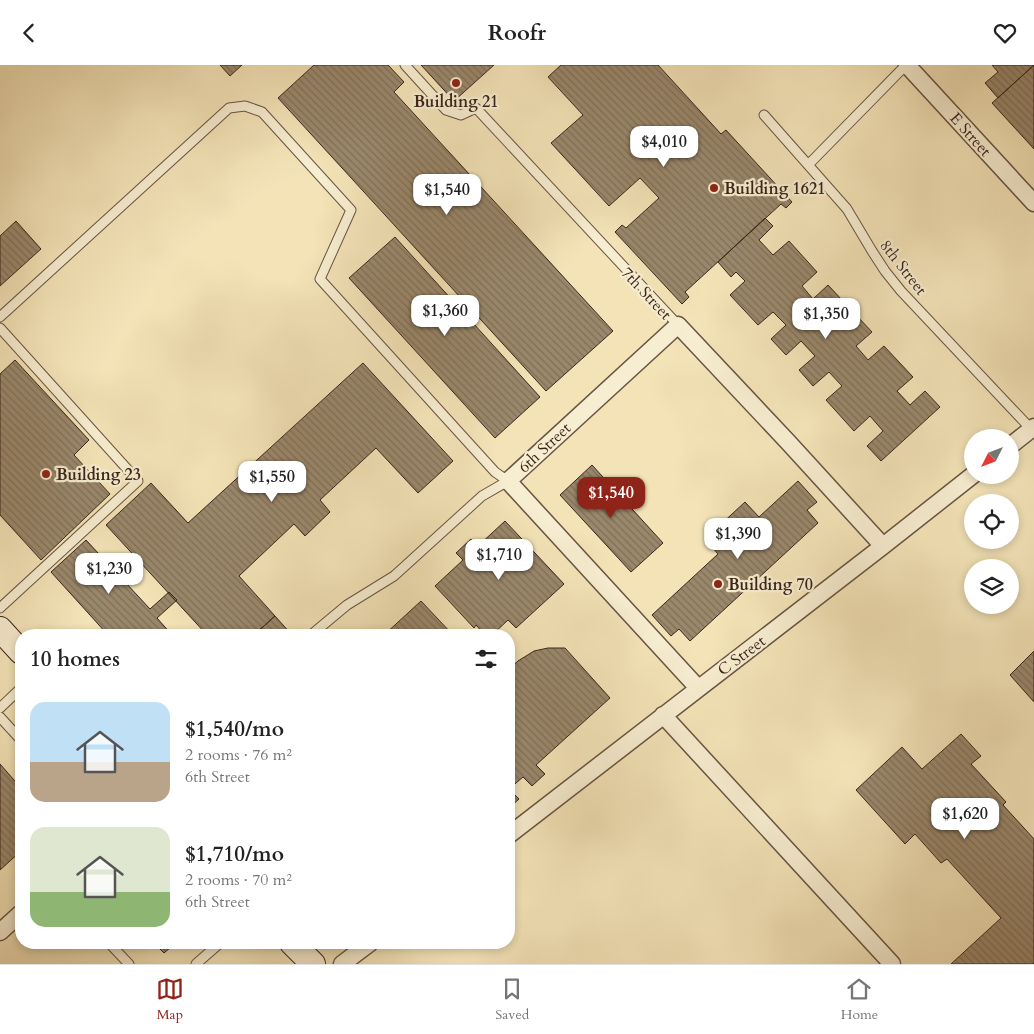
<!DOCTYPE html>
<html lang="en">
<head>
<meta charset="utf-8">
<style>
	body { margin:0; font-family:Cardo,serif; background:#f2f2f2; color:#222; height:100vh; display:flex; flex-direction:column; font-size:19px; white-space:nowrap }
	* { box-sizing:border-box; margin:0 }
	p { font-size:16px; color:#767676 }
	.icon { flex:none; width:28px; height:28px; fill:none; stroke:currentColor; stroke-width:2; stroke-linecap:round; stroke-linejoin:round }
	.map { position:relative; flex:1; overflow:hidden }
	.drawer { position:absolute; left:15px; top:564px; width:500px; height:320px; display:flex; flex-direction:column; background:#fff; border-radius:20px; box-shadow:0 2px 8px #0003 }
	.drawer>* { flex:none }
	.needle { width:32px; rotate:228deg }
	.buttons { position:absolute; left:964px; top:364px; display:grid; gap:10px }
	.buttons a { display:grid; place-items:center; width:55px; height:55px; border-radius:50%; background:#fff; box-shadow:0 2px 8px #0003; font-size:25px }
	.price { position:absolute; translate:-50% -42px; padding:0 11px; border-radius:10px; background:#fff; color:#222; font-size:16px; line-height:32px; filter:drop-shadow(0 1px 2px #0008) }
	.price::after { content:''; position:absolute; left:50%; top:30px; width:15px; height:11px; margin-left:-8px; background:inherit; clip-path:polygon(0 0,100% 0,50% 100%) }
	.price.current { background:#8f2418; color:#fff }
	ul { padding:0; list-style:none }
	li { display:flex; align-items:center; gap:15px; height:125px; padding:0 15px }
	li span { display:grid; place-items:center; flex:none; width:140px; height:100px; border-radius:15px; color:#555 }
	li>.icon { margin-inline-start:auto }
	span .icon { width:60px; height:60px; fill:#fffc; stroke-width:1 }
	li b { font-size:21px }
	h2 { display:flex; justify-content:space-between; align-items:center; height:60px; padding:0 15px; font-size:21px }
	header { display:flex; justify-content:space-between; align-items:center; height:65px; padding:0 15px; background:#fff; font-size:22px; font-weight:700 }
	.tab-bar { display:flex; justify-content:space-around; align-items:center; height:70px; border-top:1px solid #e0e0e0; background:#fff; font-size:14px; color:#767676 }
	.tab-bar a { display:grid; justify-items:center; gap:2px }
	.tab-bar .current { color:#8f2418 }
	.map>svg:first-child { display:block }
	.building { fill:url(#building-back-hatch); stroke:#3a251b }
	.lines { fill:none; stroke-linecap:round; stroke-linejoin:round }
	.lane-casing { stroke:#685442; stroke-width:11 }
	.street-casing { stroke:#685442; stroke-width:19 }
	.secondary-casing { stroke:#3a251b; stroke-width:26 }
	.lane { stroke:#f7edd0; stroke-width:9 }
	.street { stroke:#f7edd0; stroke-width:16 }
	.secondary { stroke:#f7edd0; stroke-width:24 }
	.poi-dot { fill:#8f2418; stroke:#f7edd0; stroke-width:2 }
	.labels { text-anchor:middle; stroke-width:4.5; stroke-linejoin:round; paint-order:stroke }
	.poi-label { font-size:16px; font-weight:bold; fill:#3a251b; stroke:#f7edd0; text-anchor:start }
	.street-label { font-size:16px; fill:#3a251b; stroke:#f7edd0 }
</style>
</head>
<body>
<header><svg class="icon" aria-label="back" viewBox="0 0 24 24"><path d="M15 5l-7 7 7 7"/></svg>Roofr<svg class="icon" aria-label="heart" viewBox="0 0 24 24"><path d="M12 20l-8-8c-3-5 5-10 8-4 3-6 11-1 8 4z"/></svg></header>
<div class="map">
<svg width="1034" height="899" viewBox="0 0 1034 899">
	<defs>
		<pattern id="building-back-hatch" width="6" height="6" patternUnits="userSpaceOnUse" patternTransform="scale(1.25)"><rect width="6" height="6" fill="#9a886c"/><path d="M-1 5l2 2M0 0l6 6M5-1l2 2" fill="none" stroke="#7f6f58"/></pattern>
	</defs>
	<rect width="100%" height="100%" fill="#f3e3b7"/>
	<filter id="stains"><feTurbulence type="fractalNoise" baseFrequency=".004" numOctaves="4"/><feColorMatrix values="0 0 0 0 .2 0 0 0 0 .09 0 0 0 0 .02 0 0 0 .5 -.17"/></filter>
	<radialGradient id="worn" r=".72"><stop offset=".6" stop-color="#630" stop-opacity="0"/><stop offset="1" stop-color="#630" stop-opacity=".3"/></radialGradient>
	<path class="building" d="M220,0h22l-12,11z
		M314,0h74l16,17 -10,10 219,239 -67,60 -268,-293z
		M421,0h73l-40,36z
		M561,0h97l63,69 5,-4 66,72 -6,6 -5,-4 -96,88 4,5 -7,7 -67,-72 7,-7 4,3 33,-30 -19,-20 -31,28 -58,-63 32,-28 -35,-38z
		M992,0h42l-36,33 -13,-15 13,-11z
		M1034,0v84l-42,-46z
		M765,153l8,8 -14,14 14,15 16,-14 28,31 -15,14 11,13 15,-14 44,47 -16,14 12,14 16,-14 29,31 -16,14 13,14 15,-14 15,16 -59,54 -14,-15 16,-15 -13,-15 -16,15 -28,-31 16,-14 -13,-14 -16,14 -14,-16 16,-14 -14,-15 -15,14 -15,-16 15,-14 -13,-13 -15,13 -28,-30 15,-14 -9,-9 -5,5 -13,-15z
		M16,156l25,28 -41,37v-50z
		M395,172l145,160 -45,41 -146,-160z
		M15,295l74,80 -15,15 36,39 -69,66 -41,-45v-141z
		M363,298l90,98 -35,32 -42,-45 -56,52 10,12 -25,24 -11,-12 -55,52 36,40 -21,19h-47l-101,-110 45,-42 37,40z
		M592,400l71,78 -32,29 -71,-77z
		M798,416l19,21 -10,8 11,13 -128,118 -11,-12 -8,7 -19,-21 66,-61 -13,-15 40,-37 14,15z
		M505,456l59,63 -48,44 -8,-8 -16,15h-7l-9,-10 -2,3 -39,-42 28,-26 -7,-7 15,-14 7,7z
		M86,475l64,69 19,-17 8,8 -20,18 15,17h-64l-57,-63z
		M421,536l32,34h-69z
		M275,551l17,19h-38z
		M548,583h17l45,50 -74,67 9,9 -13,12 -9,-9 -14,12 10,10 -10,9v-139l9,-8 16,-10z
		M1034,586v51l-24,-27z
		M961,669l20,22 -10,8 35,38 -3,3 31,34v124l-1,1h-82l50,-46 -54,-59 -6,4 -26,-29 -10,10 -49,-54 46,-43 20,22z
		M0,699l21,24v63l-21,19z
		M154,878h22l-12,10z"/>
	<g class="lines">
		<defs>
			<path id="lane" d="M405,0l41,45 15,5 15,-7 202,217
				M764,50l83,94 25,42 13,20 16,20 130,138
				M808,100l98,-100
				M0,252l229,-209 16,-2 17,6 89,98 -31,69 175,193 13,9 -26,15 -88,80 -47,29 -36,30
				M0,263l138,153 -138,127
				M0,643l21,-20
				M0,652l21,23
				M109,878l20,21
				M196,899l24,-21"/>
			<path id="street" d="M907,0l127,138
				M1010,381l24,-19
				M698,623l-190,-207 170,-156 110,117 95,104
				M663,650l229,249
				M509,770l374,-289 90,-71
				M0,867l21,-19
				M342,899l28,-21"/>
			<path id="secondary" d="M0,564l21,23
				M292,878l21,21"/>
		</defs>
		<use href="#lane" class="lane-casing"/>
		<use href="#street" class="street-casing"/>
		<use href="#secondary" class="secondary-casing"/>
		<use href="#lane" class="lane"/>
		<use href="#street" class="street"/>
		<use href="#secondary" class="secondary"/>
	</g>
	<g class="poi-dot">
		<circle cx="456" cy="18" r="5"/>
		<circle cx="714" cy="123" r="5"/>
		<circle cx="46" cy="409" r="5"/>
		<circle cx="718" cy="519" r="5"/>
	</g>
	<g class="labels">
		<g class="poi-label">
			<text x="456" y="42" text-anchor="middle">Building 21</text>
			<text x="724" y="129">Building 1621</text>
			<text x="56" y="415">Building 23</text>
			<text x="728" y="525">Building 70</text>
		</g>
		<g class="street-label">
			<text transform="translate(971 69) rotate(48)" y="6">E Street</text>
			<text transform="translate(904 202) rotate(52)" y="6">8th Street</text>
			<text transform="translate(647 228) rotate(47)" y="6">7th Street</text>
			<text transform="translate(544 382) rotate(-43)" y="6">6th Street</text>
			<text transform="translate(741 590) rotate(-37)" y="6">C Street</text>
		</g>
	</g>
	<rect width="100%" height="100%" filter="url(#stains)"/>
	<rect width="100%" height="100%" fill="url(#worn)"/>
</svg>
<div class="buttons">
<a><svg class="needle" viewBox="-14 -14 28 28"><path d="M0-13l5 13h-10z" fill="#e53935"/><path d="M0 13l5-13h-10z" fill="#767676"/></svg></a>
<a><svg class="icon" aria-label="locate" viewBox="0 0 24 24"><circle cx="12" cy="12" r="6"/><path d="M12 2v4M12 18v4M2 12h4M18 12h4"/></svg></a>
<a><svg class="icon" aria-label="layers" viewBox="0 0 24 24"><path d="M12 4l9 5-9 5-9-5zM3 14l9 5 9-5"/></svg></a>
</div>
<b class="price" style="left:664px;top:103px">$4,010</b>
<b class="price" style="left:447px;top:151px">$1,540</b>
<b class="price" style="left:445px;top:272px">$1,360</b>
<b class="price" style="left:826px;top:275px">$1,350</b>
<b class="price" style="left:272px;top:438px">$1,550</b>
<b class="price current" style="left:611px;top:454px">$1,540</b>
<b class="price" style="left:738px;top:495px">$1,390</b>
<b class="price" style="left:499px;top:516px">$1,710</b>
<b class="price" style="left:109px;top:530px">$1,230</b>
<b class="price" style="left:965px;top:775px">$1,620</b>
<section class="drawer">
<h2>10 homes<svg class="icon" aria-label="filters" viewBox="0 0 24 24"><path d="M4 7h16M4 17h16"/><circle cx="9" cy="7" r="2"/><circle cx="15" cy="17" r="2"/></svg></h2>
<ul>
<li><span style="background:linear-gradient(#bfe0f5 60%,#b9a48a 0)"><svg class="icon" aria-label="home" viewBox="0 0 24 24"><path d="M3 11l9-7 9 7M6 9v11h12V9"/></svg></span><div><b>$1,540/mo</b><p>2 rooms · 76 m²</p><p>6th Street</p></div></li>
<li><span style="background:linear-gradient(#dfe7d0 65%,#8fb573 0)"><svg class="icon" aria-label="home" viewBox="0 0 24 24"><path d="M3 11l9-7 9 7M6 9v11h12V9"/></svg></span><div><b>$1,710/mo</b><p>2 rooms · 70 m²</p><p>6th Street</p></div></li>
</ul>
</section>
</div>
<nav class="tab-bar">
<a class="current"><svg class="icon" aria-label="map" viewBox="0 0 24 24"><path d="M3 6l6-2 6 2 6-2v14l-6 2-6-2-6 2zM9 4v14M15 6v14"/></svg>Map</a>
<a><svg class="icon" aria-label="saved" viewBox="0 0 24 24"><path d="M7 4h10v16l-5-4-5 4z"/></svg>Saved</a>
<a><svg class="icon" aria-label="home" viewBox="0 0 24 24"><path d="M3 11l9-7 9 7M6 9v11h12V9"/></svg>Home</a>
</nav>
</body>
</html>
